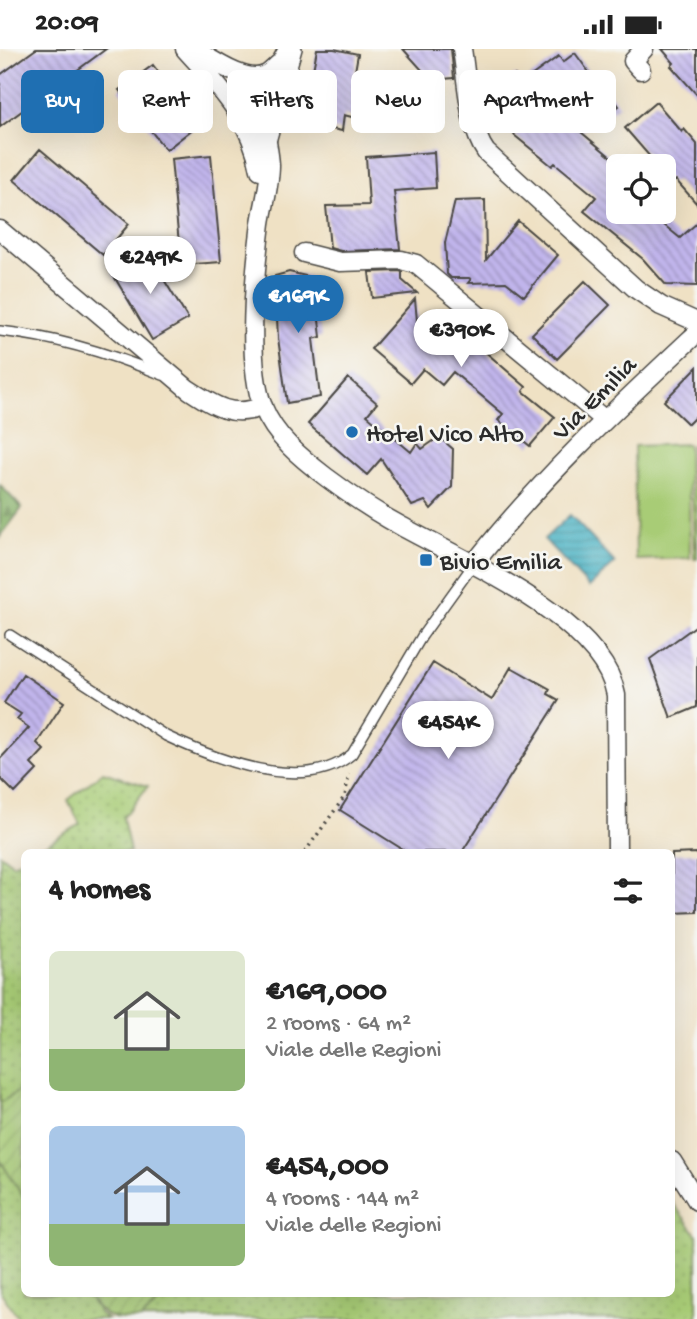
<!DOCTYPE html>
<html lang="en">
<head>
<meta charset="utf-8">
<style>
	body { margin:0; font-family:"Gochi Hand",sans-serif; background:#f2f2f2; color:#222; height:100vh; display:flex; flex-direction:column; font-size:26px; white-space:nowrap }
	* { box-sizing:border-box; margin:0 }
	p { font-size:23px; color:#767676 }
	.icon { flex:none; width:38px; height:38px; fill:none; stroke:currentColor; stroke-width:2; stroke-linecap:round; stroke-linejoin:round }
	.map { position:relative; flex:1; overflow:hidden }
	.panel { position:absolute; left:21px; top:800px; width:654px; height:448px; display:flex; flex-direction:column; background:#fff; border-radius:10px; box-shadow:0 7px 28px #0002 }
	.panel>* { flex:none }
	.hud { position:absolute; left:21px; top:21px; width:656px; height:63px; display:flex; gap:14px }
	.buttons { position:absolute; left:606px; top:105px; display:grid; gap:14px }
	.buttons a { display:grid; place-items:center; width:70px; height:70px; border-radius:10px; background:#fff; box-shadow:0 7px 28px #0002; font-size:35px }
	.price { position:absolute; translate:-50% -60px; padding:0 16px; border-radius:24px; background:#fff; color:#222; font-size:23px; line-height:46px; filter:drop-shadow(0 2px 4px #0008) }
	.price::after { content:''; position:absolute; left:50%; top:42px; width:21px; height:16px; margin-left:-10px; background:inherit; clip-path:polygon(0 0,100% 0,50% 100%) }
	.price.active { background:#1f6fb2; color:#fff }
	ul { padding:0; list-style:none }
	li { display:flex; align-items:center; gap:21px; height:175px; padding:0 28px }
	li span { display:grid; place-items:center; flex:none; width:196px; height:140px; border-radius:10px; color:#555 }
	li>.icon { margin-inline-start:auto }
	span .icon { width:84px; height:84px; fill:#fffc; stroke-width:1 }
	li b { font-size:30px }
	h2 { display:flex; justify-content:space-between; align-items:center; height:84px; padding:0 28px; font-size:30px }
	.pill { padding:0 24px; border-radius:10px; background:#fff; box-shadow:0 7px 28px #0002; font-size:24px; line-height:63px }
	.pill.active { background:#1f6fb2; color:#fff }
	.status { display:flex; justify-content:space-between; align-items:center; height:49px; padding:0 35px; background:#fff; direction:ltr }
	.status svg { height:19px; fill:currentColor }
	.map>svg:first-child { display:block }
	.grass { fill:url(#grass-dots); stroke:#6a7c50; stroke-width:2 }
	.forest { fill:url(#forest-firs); stroke:#586e49; stroke-width:2 }
	.park { fill:#a8cc76; stroke:#6a7c50; stroke-width:2 }
	.garden { fill:url(#garden-furrows); stroke:#6a7c50; stroke-width:2 }
	.water { fill:url(#water-rules); stroke:#376d76; stroke-width:2 }
	.building { fill:url(#building-back-hatch) }
	.lines { fill:none; stroke-linecap:round; stroke-linejoin:round }
	.lane-casing { stroke:#484642; stroke-width:12 }
	.street-casing { stroke:#484642; stroke-width:21 }
	.path { stroke:#484642; stroke-width:3.5; stroke-dasharray:2 5; stroke-linecap:butt }
	.lane { stroke:#fff; stroke-width:9 }
	.street { stroke:#fff; stroke-width:18 }
	.poi-dot { fill:#1f6fb2; stroke:#f6f6f2; stroke-width:2.5 }
	.labels { text-anchor:middle; stroke-width:5; stroke-linejoin:round; paint-order:stroke }
	.street-label { font-size:26px; fill:#2b2b2b; stroke:#f6f6f2 }
	.poi-label { font-size:26px; fill:#2b2b2b; stroke:#f6f6f2; text-anchor:start }
</style>
</head>
<body>
<div class="status"><b>20:09</b><svg viewBox="0 0 49 12"><path d="M0 12V9h3v3zM5 12V6h3v6zM10 12V3h3v9zM15 12V0h3v12zM26 1h20v11H26zM47 4h2v5h-2z"/></svg></div>
<div class="map">
<svg width="697" height="1270" viewBox="0 0 697 1270">
	<defs>
		<pattern id="grass-dots" width="8" height="8" patternUnits="userSpaceOnUse" patternTransform="scale(1.75)"><rect width="8" height="8" fill="#a8cc76"/><path d="M2 2h.1M6 6h.1" fill="none" stroke="#91af66" stroke-width="1.8" stroke-linecap="round"/></pattern>
		<pattern id="forest-firs" width="22" height="20" patternUnits="userSpaceOnUse" patternTransform="scale(1.75)"><rect width="22" height="20" fill="#86b067"/><path d="M5 1l3.5 6h-7zM16 11l3.5 6h-7z" fill="#6e8f55"/></pattern>
		<pattern id="garden-furrows" width="10" height="10" patternUnits="userSpaceOnUse" patternTransform="scale(1.75)"><rect width="10" height="10" fill="#a8cc76"/><path d="M-1 1l2-2M0 10L10 0M9 11l2-2" fill="none" stroke="#91af66"/></pattern>
		<pattern id="water-rules" width="6" height="5" patternUnits="userSpaceOnUse" patternTransform="scale(1.75)"><rect width="6" height="5" fill="#43afc1"/><path d="M0 2.5h6" fill="none" stroke="#388f9d"/></pattern>
		<pattern id="building-back-hatch" width="6" height="6" patternUnits="userSpaceOnUse" patternTransform="scale(1.75)"><rect width="6" height="6" fill="#c1b5ec"/><path d="M-1 5l2 2M0 0l6 6M5-1l2 2" fill="none" stroke="#9d93bf"/></pattern>
	</defs>
	<rect width="100%" height="100%" fill="#f6f6f2"/>
	<filter id="ink" filterUnits="userSpaceOnUse"><feTurbulence type="fractalNoise" baseFrequency=".0143" numOctaves="2"/><feDisplacementMap in="SourceGraphic" scale="14" xChannelSelector="R" yChannelSelector="G"/><feConvolveMatrix kernelMatrix="1 2 1 2 8 2 1 2 1" color-interpolation-filters="sRGB"/></filter>
	<filter id="wash" filterUnits="userSpaceOnUse"><feTurbulence type="fractalNoise" baseFrequency=".00686" numOctaves="4" result="noise"/><feDisplacementMap in="SourceGraphic" scale="28" xChannelSelector="R" yChannelSelector="G"/><feGaussianBlur stdDeviation="1.57" result="paint"/><feColorMatrix in="noise" values="0 0 0 0 0 0 0 0 0 0 0 0 0 0 0 0 0 1.4 0 .05"/><feComposite in="paint" operator="in"/></filter>
	<g filter="url(#wash)">
		<rect width="100%" height="100%" fill="#efe1c4"/>
		<path class="grass" d="M103,723l45,14 -25,32 7,34h-97l47,-28 -12,-24z
			M0,805l13,10 11,-7v231l-24,15z
			M0,1111l24,38v95h62l14,21 7,5h-88l-19,-28z
			M672,1153l25,33v84h-556l28,-26h503z"/>
		<path class="forest" d="M0,436l22,23 -22,29z"/>
		<path class="park" d="M688,395l2,114 -54,2 -2,-114z
			M697,395v115h-3l-3,-114z"/>
		<path class="garden" d="M24,1039v110l-24,-38v-57z
			M86,1244h83l-28,26c-35,0 -36,0 -55,-26z"/>
		<path class="water" d="M570,466l45,48 -26,24 -45,-48z"/>
		<g id="blocks">
			<path class="building" d="M36,0h70l-106,78v-52z
				M317,0h17l24,5 -4,23 53,15 -2,29 -18,5 -43,-11 -2,16 -39,-8z
				M403,0h48l3,29 -23,2z
				M662,0h35v46l-26,-29 3,-3z
				M575,4l19,26 4,-2 21,29 -38,26 37,31v49h30l32,26 17,-15v63l-31,-1 -23,-26 -59,-48 12,-14 -41,-34 -3,3 -38,-31 4,-7 -31,-27 28,-26 9,6 35,-25 4,6z
				M153,16l46,59 -33,26 -47,-60z
				M656,53l26,30 2,-3 13,15v60l-21,-24 -4,3 -9,-10v-7h-5l-33,-38z
				M40,100l89,75 -26,31 -89,-75z
				M434,103l2,36 -42,3 6,58 -59,2 -11,-3 -4,-42 43,-1 -3,-48z
				M211,106l10,107 -40,3 -10,-106z
				M485,151l1,60 32,-39 40,34 -34,41 -18,-14 -38,1 3,-4 -2,-1h-18l-4,-4 -2,-31 10,-42z
				M147,203l41,67 -36,21 -40,-67z
				M400,222l2,1v8l15,13 -45,5 -3,-26z
				M289,223l25,6 7,59 -8,2 7,58 -33,6 -9,-65 -3,-62z
				M585,232l25,24 -53,54 -25,-25z
				M415,250l3,33 19,-22 89,77 -3,4 32,26 -25,29 -32,-26 5,-6 -50,-42 -11,13 -19,-16 -12,14 -40,-34z
				M697,318v48l-9,9 -24,-23z
				M348,329l29,25 -10,12 44,37 6,-9 5,6 17,-12 14,12 -1,38 -21,22 -6,-8 -13,5 -31,-47 -14,16 -59,-51z
				M697,576v82l-26,11 -21,-59z
				M433,614l59,37 19,-33 39,22 -2,5 11,6 -97,152h-55l-67,-42z
				M23,625l41,28 -27,41 7,7 -13,14 6,6 -22,23 -15,-15v-19l29,-31 -12,-9 4,-5 -17,-11z
				M697,804v59l-25,1v-59z"/>
		</g>
	</g>
	<g filter="url(#ink)">
		<use href="#blocks" fill-opacity="0" stroke="#484642" stroke-width="2"/>
		<g class="lines">
			<defs>
				<path id="lane" d="M271,93l26,-93
					M0,282c57,6 111,23 163,44
					M10,586l156,101c49,23 139,59 186,18l70,-118 51,-71"/>
				<path id="street" d="M185,0c34,38 66,69 75,121
					M194,0c17,10 54,37 73,25 5,-3 9,-8 13,-11
					M288,0c-8,16 -21,35 -24,53 -3,21 5,42 6,63 0,19 -6,39 -9,58 -6,47 -15,140 2,184 12,30 38,51 63,70 24,18 49,35 75,49 62,35 202,93 215,169l1,157
					M462,0c5,30 6,78 24,103l150,137 25,17 36,16
					M641,21l-8,-9 11,-12
					M0,181l188,159c26,17 45,30 75,17
					M304,204l36,9 61,-2 15,4 189,156
					M473,516c66,-85 146,-159 224,-232
					M672,1112l25,40"/>
			</defs>
			<use href="#lane" class="lane-casing"/>
			<use href="#street" class="street-casing"/>
			<path class="path" d="M305,803l40,-56 4,-22"/>
			<use href="#lane" class="lane"/>
			<use href="#street" class="street"/>
		</g>
	</g>
	<g class="poi-dot">
		<circle cx="352" cy="383" r="7"/>
		<rect x="419" y="504" width="14" height="14" rx="3.5"/>
	</g>
	<g class="labels">
		<g class="street-label">
			<text transform="translate(593 348) rotate(-45)" y="9">Via Emilia</text>
		</g>
		<g class="poi-label">
			<text x="366" y="392">Hotel Vico Alto</text>
			<text x="440" y="520">Bivio Emilia</text>
		</g>
	</g>
</svg>
<div class="buttons">
<a><svg class="icon" aria-label="locate" viewBox="0 0 24 24"><circle cx="12" cy="12" r="6"/><path d="M12 2v4M12 18v4M2 12h4M18 12h4"/></svg></a>
</div>
<b class="price" style="left:150px;top:247px">€249K</b>
<b class="price active" style="left:298px;top:286px">€169K</b>
<b class="price" style="left:461px;top:320px">€390K</b>
<b class="price" style="left:448px;top:712px">€454K</b>
<div class="hud">
<a class="pill active">Buy</a>
<a class="pill">Rent</a>
<a class="pill">Filters</a>
<a class="pill">New</a>
<a class="pill">Apartment</a>
</div>
<section class="panel">
<h2>4 homes<svg class="icon" aria-label="filters" viewBox="0 0 24 24"><path d="M4 7h16M4 17h16"/><circle cx="9" cy="7" r="2"/><circle cx="15" cy="17" r="2"/></svg></h2>
<ul>
<li><span style="background:linear-gradient(#dfe7d0 70%,#8fb573 0)"><svg class="icon" aria-label="home" viewBox="0 0 24 24"><path d="M3 11l9-7 9 7M6 9v11h12V9"/></svg></span><div><b>€169,000</b><p>2 rooms · 64 m²</p><p>Viale delle Regioni</p></div></li>
<li><span style="background:linear-gradient(#a9c7e8 70%,#8fb573 0)"><svg class="icon" aria-label="home" viewBox="0 0 24 24"><path d="M3 11l9-7 9 7M6 9v11h12V9"/></svg></span><div><b>€454,000</b><p>4 rooms · 144 m²</p><p>Viale delle Regioni</p></div></li>
</ul>
</section>
</div>
</body>
</html>
